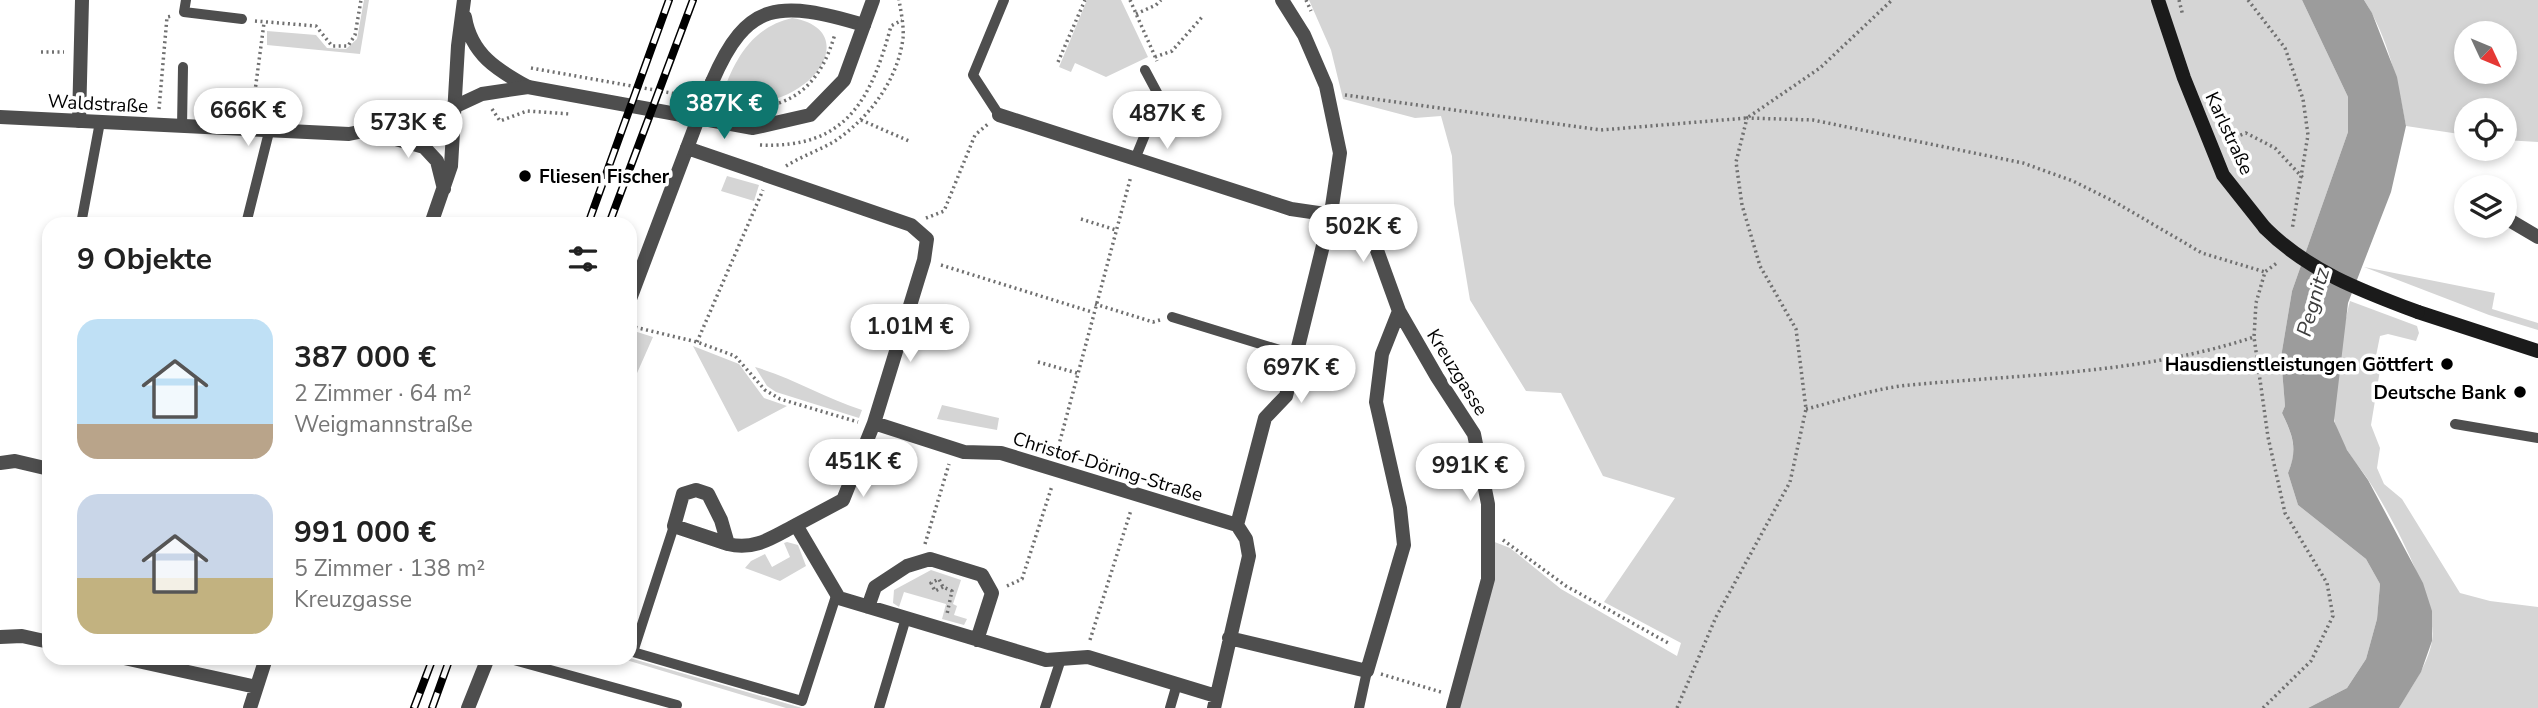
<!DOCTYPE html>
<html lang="de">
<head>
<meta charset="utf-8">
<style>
	body { margin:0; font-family:"Nunito Sans",sans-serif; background:#f2f2f2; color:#222; height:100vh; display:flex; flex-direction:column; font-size:26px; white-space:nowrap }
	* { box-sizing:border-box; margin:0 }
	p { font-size:23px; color:#767676 }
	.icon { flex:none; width:38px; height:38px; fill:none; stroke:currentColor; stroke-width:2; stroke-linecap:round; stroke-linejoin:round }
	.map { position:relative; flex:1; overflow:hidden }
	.panel { position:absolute; left:42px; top:217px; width:595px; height:448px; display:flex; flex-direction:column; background:#fff; border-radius:21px; box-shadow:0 4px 10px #0003 }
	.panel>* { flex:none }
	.needle { width:46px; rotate:134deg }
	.controls { position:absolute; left:2454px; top:21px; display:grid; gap:14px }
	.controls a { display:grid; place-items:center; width:63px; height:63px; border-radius:50%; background:#fff; box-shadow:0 4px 10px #0003; font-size:35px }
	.price { position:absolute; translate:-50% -60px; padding:0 16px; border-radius:24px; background:#fff; color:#222; font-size:23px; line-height:46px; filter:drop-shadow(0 2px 4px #0008) }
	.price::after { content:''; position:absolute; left:50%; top:42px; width:21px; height:16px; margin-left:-10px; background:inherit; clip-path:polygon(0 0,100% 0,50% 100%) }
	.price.on { background:#0f766e; color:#fff }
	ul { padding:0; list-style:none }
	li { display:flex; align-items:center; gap:21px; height:175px; padding:0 35px }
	li span { display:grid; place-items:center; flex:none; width:196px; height:140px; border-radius:21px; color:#555 }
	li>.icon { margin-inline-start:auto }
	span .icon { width:84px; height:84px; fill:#fffc; stroke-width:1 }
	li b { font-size:30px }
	h2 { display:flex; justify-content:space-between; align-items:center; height:84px; padding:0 35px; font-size:30px }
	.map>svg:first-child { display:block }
	.green { fill:#d5d5d5; fill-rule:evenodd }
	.water { fill:#9c9c9c }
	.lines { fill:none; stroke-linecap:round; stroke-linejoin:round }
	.path { stroke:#707070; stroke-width:3.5; stroke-dasharray:2 3.5; stroke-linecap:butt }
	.service { stroke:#4e4e4e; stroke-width:10 }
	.minor { stroke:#4e4e4e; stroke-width:14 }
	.tertiary { stroke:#4e4e4e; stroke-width:14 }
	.secondary { stroke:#1b1b1b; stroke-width:14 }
	.rail-casing { stroke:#000; stroke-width:8 }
	.rail { stroke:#fff; stroke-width:5; stroke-dasharray:16; stroke-linecap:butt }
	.minor-bridge { stroke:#4e4e4e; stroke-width:14 }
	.secondary-bridge { stroke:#1b1b1b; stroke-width:14 }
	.poi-dot { fill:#000; stroke:#fff; stroke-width:2.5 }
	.labels { text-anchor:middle; stroke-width:7; stroke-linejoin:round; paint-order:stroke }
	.street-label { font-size:19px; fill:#000; stroke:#fff }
	.poi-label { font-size:19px; font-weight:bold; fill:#000; stroke:#fff; text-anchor:end }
	.water-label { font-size:21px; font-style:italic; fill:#3d3d3d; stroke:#fff }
</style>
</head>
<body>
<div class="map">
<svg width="2538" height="708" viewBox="0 0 2538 708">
	<rect width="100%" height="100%" fill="#fff"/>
	<path class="green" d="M364,0h5l-9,54 -93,-9v-14l49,4 11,13 19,1 11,-10z
		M1087,0h34l27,57 -42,20 -31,-14 -4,9 -12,-5z
		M1309,0h993l46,97v35l-56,159 -11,66 4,49 -3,7c11,23 16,37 6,60l10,32 68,54 14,25 -3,35 -11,40 -19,29 -39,20h-849l33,-167 18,7 51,41 116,67 4,-13 -77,-41 71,-104 -72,-22 -42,-83 -35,-2 -56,-91 -16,-96 -2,-48 -11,-40 -26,2 -72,-19 -12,-49z
		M2364,0h174v142l-34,-2v-30h-38v25l-60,-9c-8,-43 -18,-89 -42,-126zM2466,33h38v39h-38z
		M792,18c79,13 9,106 -71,80 13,-37 29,-70 71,-80z
		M727,176l32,9 -5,16 -33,-10z
		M2364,267l131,26 -3,16 46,14v7l-49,-15z
		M2350,301l67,25 2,7 -3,8 -28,-7 -8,2 -4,20 4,14 -9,55 9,23 -3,20 7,16 18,15 58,94 30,8 48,6v101h-139c12,-21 29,-43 33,-67 6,-40 -42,-128 -65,-163 -12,-17 -27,-34 -32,-55 -5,-18 9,-102 15,-122z
		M634,331l19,6 -23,52v-55z
		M693,346l46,18 25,34 23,8 -49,26z
		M755,367c38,11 70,31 107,43l-3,8 -83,-26 -9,-6z
		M942,405l57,13 -2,12 -60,-11z
		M787,542l11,3 8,21 -26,15 -35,-13 6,-7 14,-7 7,13 18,-10 -6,-14z
		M931,570l30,10 -8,24 4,2 -3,9 13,4 -3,6 -22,-6 4,-15 -42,-12 -5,15 -6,-4 1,-13z
		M630,658l172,50h-16l-163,-49z"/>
	<path class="water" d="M2302,0h62l8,13 25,64 9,49 -15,66 -43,111 -14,118 13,29 21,30 55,103 9,28v30l-11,31 -22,36h-91l39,-20 19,-29 11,-40 3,-35 -14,-25 -68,-54 -10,-32c10,-24 5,-37 -6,-60l3,-7 -4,-49 11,-66 56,-159v-35z"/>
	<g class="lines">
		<path class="path" d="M1130,0l27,61
			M1306,0l5,11
			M2179,0l4,16
			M2248,0l37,48 18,51 5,36 -16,95
			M1136,14l20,-9 5,-5
			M255,21l61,5 16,20h16l7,-11 6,-35
			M41,52h23
			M1155,57l17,-6 31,-35
			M1058,62l27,-62
			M531,68l157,28
			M1345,95l256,35 146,-12 73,-50 72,-68
			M720,102l23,5 25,-1
			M779,103c32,-11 47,-38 56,-69
			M159,109l8,-92 5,-1
			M492,109l8,12 27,-10 43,3
			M252,114l12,-91
			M861,120l48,21
			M2225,141l21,-8 29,15 28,30
			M760,145c86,4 111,-45 131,-119l11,-6
			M786,166c16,-10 34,-16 49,-25 34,-23 63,-61 68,-103 1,-12 -2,-26 -4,-38
			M926,218l18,-7 31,-76 13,-11
			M1081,219l35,11
			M941,265l151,47
			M1095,304l58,18 7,-2
			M630,326l67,16 38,14 30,34 15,9 78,23
			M697,342l66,-152
			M1038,362l39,11
			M1806,409c33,-8 69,-21 104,-24 117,-11 231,-11 344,-48
			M1057,452l74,-276
			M1503,540l63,46 104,58
			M925,544l24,-80
			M1007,586l15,-7 30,-93
			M943,587l-8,4 -4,-8 8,-4 4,8 9,4 -5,23
			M1090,640l41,-130
			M1381,674l60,18
			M1677,708l39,-91 74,-135 16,-73 -10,-80 -36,-63 -18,-61 -6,-43 11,-44 66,2 210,43 50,18 42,21 87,51 63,19
			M2263,708l48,-47 22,-45 -6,-33 -42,-70 -17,-76 -14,-100 2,-34 9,-31 13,-10"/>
		<path class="service" d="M186,0l-2,12 58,7
			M999,115l-26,-40 31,-75
			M182,127l1,-60
			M1135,159l25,-61 -15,-28
			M81,224l19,-102
			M246,224l23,-92
			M1172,317l124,38
			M2455,424l83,14
			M674,526l-41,126 169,49 34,-105
			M507,658l170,47
			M879,708l27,-90
			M1045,708l16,-49
			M1170,708l7,-24
			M1359,708l8,-37"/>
		<path class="minor" d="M465,17c6,37 32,53 63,70
			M712,82c35,-82 67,-82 152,-57
			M999,115l292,94 75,11 33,91 38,66 37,57 14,70v75l-35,129
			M79,121l3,-121
			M371,132l53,15 13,14 7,28
			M2504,217l34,20
			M431,224l20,-58 7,-120 6,-46
			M630,299l57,-151 224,77 16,14 -3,21 -50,163 90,29 37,1 236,72
			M0,463l15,-2 34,8
			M796,525l47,-25 31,-77
			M728,544l-54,-18 9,-32 13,-4 12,4 13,26 7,24c26,7 45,-7 68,-19l43,73 207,62 42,-3 128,39
			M868,607l7,-20 32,-21 23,-7 52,16 10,18 -15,47
			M0,637l22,-1 27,6
			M1229,638l138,33 37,-126 -4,-37 -24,-106 6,-48 17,-43
			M124,658l132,29
			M250,708l16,-50
			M468,708l20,-50
			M1214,708l35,-152 -3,-17 -9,-14 28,-107 21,-22 45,-183 9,-60 -14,-67 -22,-51 -22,-35"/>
		<path class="tertiary" d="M0,117l349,17 53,-11 52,-16 28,-13 46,-7 225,41 57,-13 34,-35 29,-80"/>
		<path class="secondary" d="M2158,0l26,78 39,97 42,53
			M2418,312l120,39"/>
		<defs>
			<path id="rail" d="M588,224l81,-224
				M609,224l84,-224
				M414,708l19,-50
				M432,708l18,-50"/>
		</defs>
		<use href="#rail" class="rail-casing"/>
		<use href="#rail" class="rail"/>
		<path class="minor-bridge" d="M687,148l25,-66"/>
		<path class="secondary-bridge" d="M2265,228c43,43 97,63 153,84"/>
	</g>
	<g class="poi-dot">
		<circle cx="525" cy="176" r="7"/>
		<circle cx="2447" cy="364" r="7"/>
		<circle cx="2520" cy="392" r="7"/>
	</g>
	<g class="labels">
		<g class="street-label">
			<text transform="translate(98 103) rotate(3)" y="7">Waldstraße</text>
			<text transform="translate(2230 133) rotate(65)" y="7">Karlstraße</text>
			<text transform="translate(1458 372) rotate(58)" y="7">Kreuzgasse</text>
			<text transform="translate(1108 466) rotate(17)" y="7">Christof-Döring-Straße</text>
		</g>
		<g class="poi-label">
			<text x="539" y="183" text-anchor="start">Fliesen Fischer</text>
			<text x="2433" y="371">Hausdienstleistungen Göttfert</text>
			<text x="2506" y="399">Deutsche Bank</text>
		</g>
		<g class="water-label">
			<text transform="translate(2313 302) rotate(-74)" y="7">Pegnitz</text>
		</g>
	</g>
</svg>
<div class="controls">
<a><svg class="needle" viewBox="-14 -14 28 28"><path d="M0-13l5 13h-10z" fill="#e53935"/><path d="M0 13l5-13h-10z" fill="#767676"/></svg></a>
<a><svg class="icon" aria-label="locate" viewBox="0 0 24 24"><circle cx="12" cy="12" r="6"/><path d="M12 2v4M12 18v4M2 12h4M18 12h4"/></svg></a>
<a><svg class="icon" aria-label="layers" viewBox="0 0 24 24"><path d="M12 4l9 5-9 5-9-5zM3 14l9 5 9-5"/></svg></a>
</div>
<b class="price on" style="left:724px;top:141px">387K €</b>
<b class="price" style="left:248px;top:148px">666K €</b>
<b class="price" style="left:1167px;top:151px">487K €</b>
<b class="price" style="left:408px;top:160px">573K €</b>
<b class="price" style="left:1363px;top:264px">502K €</b>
<b class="price" style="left:910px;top:364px">1.01M €</b>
<b class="price" style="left:1301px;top:405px">697K €</b>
<b class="price" style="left:863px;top:499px">451K €</b>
<b class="price" style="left:1470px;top:503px">991K €</b>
<section class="panel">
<h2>9 Objekte<svg class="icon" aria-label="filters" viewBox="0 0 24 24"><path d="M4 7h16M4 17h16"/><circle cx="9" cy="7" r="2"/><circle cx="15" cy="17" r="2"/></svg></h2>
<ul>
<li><span style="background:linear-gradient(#bfe0f5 75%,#b9a48a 0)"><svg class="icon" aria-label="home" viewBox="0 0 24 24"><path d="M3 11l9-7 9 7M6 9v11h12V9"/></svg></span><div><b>387 000 €</b><p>2 Zimmer · 64 m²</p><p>Weigmannstraße</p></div></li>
<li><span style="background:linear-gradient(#c9d6e8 60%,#c2b280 0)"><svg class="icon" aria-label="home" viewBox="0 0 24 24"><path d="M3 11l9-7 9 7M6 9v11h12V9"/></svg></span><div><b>991 000 €</b><p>5 Zimmer · 138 m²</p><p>Kreuzgasse</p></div></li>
</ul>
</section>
</div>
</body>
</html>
